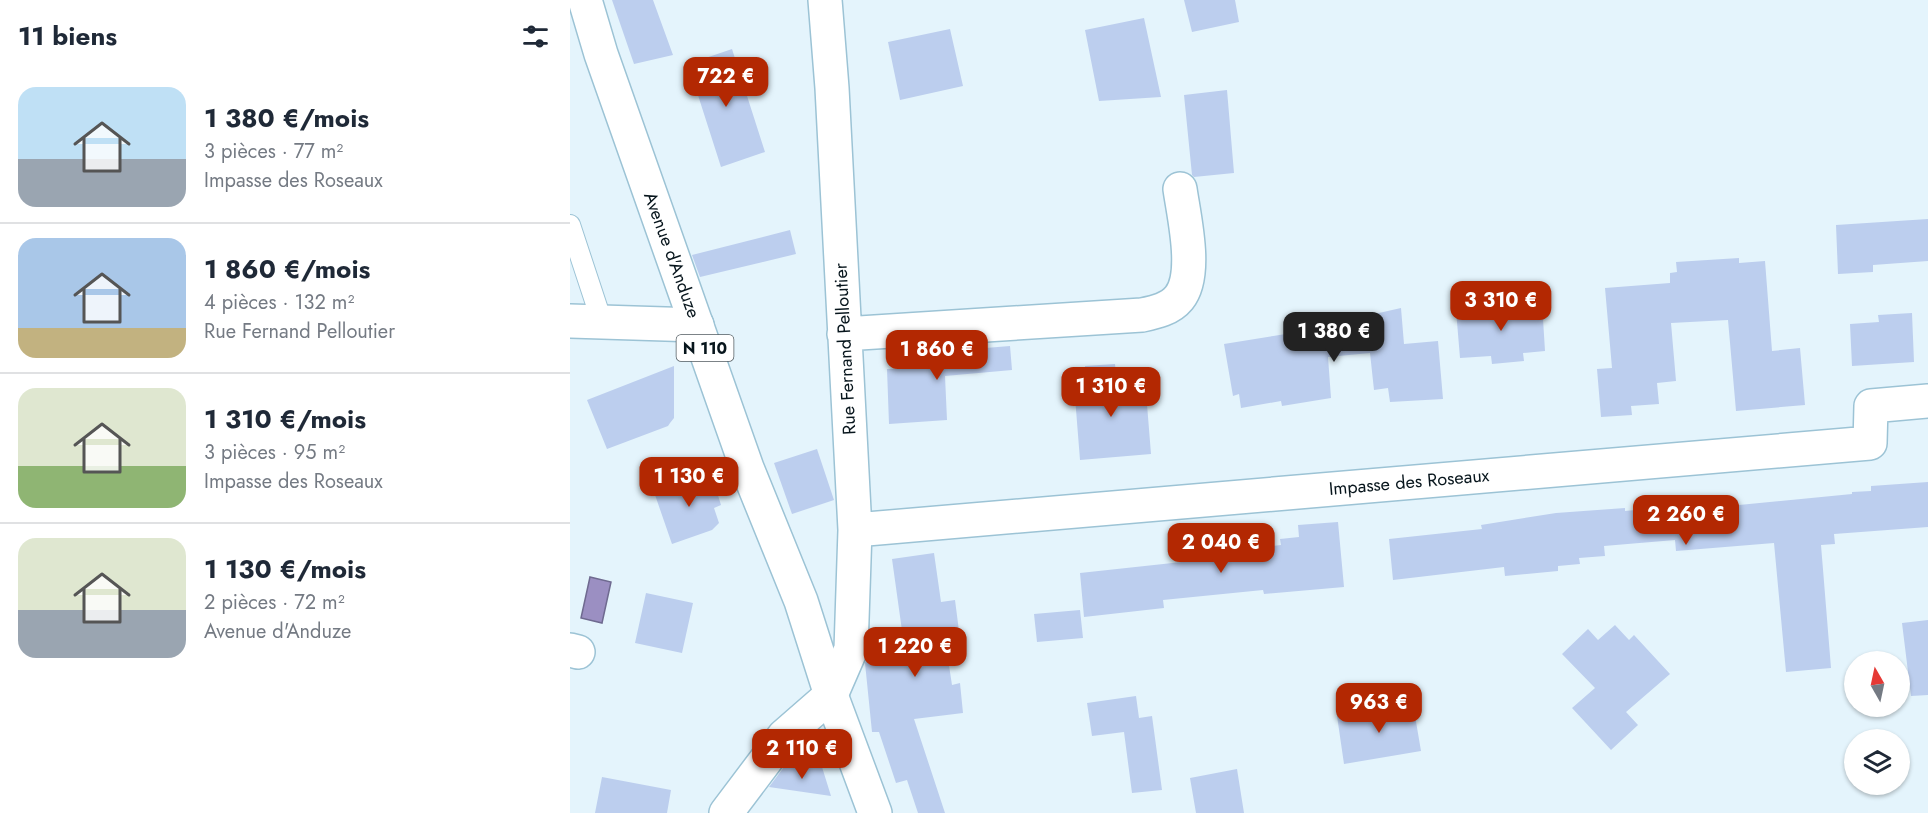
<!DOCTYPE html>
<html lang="fr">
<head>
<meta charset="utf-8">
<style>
	body { margin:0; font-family:Jost,sans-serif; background:#f6f6f7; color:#1f2937; height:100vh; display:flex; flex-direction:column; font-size:22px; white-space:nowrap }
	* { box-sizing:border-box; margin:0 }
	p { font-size:20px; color:#747a83 }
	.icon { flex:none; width:33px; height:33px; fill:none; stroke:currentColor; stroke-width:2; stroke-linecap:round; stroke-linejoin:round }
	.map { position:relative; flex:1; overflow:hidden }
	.details { display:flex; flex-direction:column; background:#fff; width:570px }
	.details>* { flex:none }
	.needle { width:39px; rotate:351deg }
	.buttons { position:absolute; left:1274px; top:651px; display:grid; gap:12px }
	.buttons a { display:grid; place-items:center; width:66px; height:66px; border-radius:50%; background:#fff; box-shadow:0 2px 4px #0004; font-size:30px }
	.price { position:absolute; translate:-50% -51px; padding:0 14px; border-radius:12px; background:#b32802; color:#fff; font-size:20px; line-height:39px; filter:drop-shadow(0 2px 3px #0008) }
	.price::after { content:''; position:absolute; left:50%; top:36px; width:18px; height:14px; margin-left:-9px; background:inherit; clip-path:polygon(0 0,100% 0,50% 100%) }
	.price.active { background:#222; color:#fff }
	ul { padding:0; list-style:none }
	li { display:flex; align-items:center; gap:18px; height:150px; padding:0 18px }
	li+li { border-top:2px solid #e0e1e3 }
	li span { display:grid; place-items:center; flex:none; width:168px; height:120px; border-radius:18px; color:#555 }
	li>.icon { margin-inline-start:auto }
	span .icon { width:72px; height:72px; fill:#fffc; stroke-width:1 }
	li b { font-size:26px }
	h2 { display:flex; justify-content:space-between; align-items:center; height:72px; padding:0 18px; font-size:26px }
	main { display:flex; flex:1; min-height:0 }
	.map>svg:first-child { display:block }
	.water { fill:#9b8fc2; stroke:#6f6a90; stroke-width:1.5 }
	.building { fill:#bcceee }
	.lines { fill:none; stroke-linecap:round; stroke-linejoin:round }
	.service-casing { stroke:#9cc3d5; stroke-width:22 }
	.minor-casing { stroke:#9cc3d5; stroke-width:36 }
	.primary-casing { stroke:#9cc3d5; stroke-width:36 }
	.service { stroke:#fff; stroke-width:20 }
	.minor { stroke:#fff; stroke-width:33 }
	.primary { stroke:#fff; stroke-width:33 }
	.labels { text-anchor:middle; stroke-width:4.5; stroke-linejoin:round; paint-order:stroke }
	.shield { fill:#fff; stroke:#515b60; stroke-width:1.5 }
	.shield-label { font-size:16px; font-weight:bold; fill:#07151c }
	.street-label { font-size:18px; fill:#07151c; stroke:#fff }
</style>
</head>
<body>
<main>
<section class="details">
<h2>11 biens<svg class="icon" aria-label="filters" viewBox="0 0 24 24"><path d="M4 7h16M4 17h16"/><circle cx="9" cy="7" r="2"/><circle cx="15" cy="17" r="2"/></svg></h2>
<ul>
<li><span style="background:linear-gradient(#bfe0f5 60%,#9aa5b1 0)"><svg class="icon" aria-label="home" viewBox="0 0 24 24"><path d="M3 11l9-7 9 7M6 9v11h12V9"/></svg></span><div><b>1 380 €/mois</b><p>3 pièces · 77 m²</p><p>Impasse des Roseaux</p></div></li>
<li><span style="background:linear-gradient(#a9c7e8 75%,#c2b280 0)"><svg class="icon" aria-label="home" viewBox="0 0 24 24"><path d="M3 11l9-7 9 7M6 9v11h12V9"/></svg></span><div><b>1 860 €/mois</b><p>4 pièces · 132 m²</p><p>Rue Fernand Pelloutier</p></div></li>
<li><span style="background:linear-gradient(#dfe7d0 65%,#8fb573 0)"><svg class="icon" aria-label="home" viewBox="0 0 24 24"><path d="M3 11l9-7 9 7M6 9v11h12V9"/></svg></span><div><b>1 310 €/mois</b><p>3 pièces · 95 m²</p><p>Impasse des Roseaux</p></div></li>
<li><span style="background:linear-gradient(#dfe7d0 60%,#9aa5b1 0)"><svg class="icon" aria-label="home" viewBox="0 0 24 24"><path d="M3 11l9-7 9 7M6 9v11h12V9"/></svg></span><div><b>1 130 €/mois</b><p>2 pièces · 72 m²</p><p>Avenue d'Anduze</p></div></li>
</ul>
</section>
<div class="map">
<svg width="1358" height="813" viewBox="0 0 1358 813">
	<rect width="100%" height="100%" fill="#e4f4fc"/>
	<path class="water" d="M20,577l21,5 -9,41 -21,-5z"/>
	<path class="building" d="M42,0h41l20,55 -39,9z
		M614,0h51l4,22 -47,10z
		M574,18l17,79 -62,4 -14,-71z
		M380,29l13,57 -63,14 -12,-58z
		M162,49l33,103 -44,15 -33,-103z
		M657,90l7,83 -40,4 -2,-2 -8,-80z
		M1358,219v42l-55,4v7l-35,2 -2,-49z
		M220,230l6,24 -96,23 -8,-22z
		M1169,258v5l26,-2 7,90 28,-3 5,57 -69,6 -8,-91 -57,3 5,58 -19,2 2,21 -28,2 1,9 -31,2 -4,-48 15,-1 -7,-80 65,-5v-10l7,-1 -1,-10z
		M972,303l3,48 -22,2 1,8 -32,3 -1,-8 -31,2 -4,-48z
		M831,308l3,36 34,-3 5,58 -53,3 -2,-14 -14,2 -4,-37 -42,4 3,41 -49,8 -1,-5 -40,7 -2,-14 -6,2 -9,-52 137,-22v-5z
		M1342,313l2,49 -62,4 -2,-42 29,-2 -1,-7z
		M440,346l2,24 -67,6 2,44 -58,4 -2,-55 25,-1v-14z
		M545,364l3,30 28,-2 5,62 -71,6 -5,-63h12l-2,-31z
		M104,366v52l-4,5 -2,3 -61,23 -20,-49z
		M247,449l17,51 -42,14 -18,-51z
		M141,473l10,32 -7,3 5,15 -7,7 -40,14 -18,-52z
		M1358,482v45l-94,7 1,10 -14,1 10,123 -45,4 -12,-129 -98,8 -1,-11 -71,6 1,10 -26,2 1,6 -22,2v5l-53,5 -1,-9 -111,13 -4,-41 93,-10 -1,-4 75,-12 69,-5v3l72,-7 1,5 154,-15v-2l19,-1v-5z
		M768,522l6,65 -80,7 -1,-4 -100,10 1,8 -80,9 -4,-44 111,-12v-6l90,-10 -1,-6 19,-2 -1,-12z
		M364,553l7,49 14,-2 4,31 -15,2 8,52 8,-2 3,30 -49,6 31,94h-27l-11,-33 -11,3 -17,-51h-7l-7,-69 3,-7 37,-4 -13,-93z
		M76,593l47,10 -11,50 -47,-10z
		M510,610l3,28 -46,4 -3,-28z
		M1358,620v75l-17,1 -9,-73z
		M1045,625l14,15 5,-5 36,39 -44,38 12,13 -27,25 -39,-42 23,-20 -33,-34 26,-25 10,11z
		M566,696l3,22 13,-2 10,74 -30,3 -8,-61 -32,4 -5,-33z
		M843,704l8,47 -77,13 -7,-48z
		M217,763l35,4 9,29 -62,-9z
		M667,769l7,44h-48l-6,-35z
		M32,777l69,13 -4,23h-72z"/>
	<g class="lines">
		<defs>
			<path id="service" d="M0,225l32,97"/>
			<path id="minor" d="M0,321l127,4
				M274,334l298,-19c14,-3 28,-6 37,-17 19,-23 5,-81 1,-109
				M285,530l1015,-87 1,-37 57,-5
				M0,650l8,2
				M156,813l58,-77 47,-41 20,-46 4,-119 -23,-442 -7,-88"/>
			<path id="primary" d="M15,0l16,54 146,414 54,133 30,94 44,118"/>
		</defs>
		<use href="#service" class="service-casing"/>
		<use href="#minor" class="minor-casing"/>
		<use href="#primary" class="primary-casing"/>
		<use href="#service" class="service"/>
		<use href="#minor" class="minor"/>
		<use href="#primary" class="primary"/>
	</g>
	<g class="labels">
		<rect class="shield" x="106.5" y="335" width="57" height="26" rx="4.5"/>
		<g class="shield-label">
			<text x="135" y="354">N 110</text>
		</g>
		<g class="street-label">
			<text transform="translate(102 255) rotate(70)" y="6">Avenue d'Anduze</text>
			<text transform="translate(275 349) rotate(-93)" y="6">Rue Fernand Pelloutier</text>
			<text transform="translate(839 482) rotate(-5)" y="6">Impasse des Roseaux</text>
		</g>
	</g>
</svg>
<div class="buttons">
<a><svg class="needle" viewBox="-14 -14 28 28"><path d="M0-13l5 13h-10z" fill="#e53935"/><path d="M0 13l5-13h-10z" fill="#747a83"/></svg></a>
<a><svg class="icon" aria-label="layers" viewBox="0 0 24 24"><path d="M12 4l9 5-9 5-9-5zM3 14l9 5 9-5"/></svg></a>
</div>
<b class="price" style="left:156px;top:108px">722 €</b>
<b class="price" style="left:931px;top:332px">3 310 €</b>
<b class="price active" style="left:764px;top:363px">1 380 €</b>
<b class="price" style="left:367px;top:381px">1 860 €</b>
<b class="price" style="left:541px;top:418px">1 310 €</b>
<b class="price" style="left:119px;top:508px">1 130 €</b>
<b class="price" style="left:1116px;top:546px">2 260 €</b>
<b class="price" style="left:651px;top:574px">2 040 €</b>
<b class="price" style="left:345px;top:678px">1 220 €</b>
<b class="price" style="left:809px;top:734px">963 €</b>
<b class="price" style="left:232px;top:780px">2 110 €</b>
</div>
</main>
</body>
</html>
